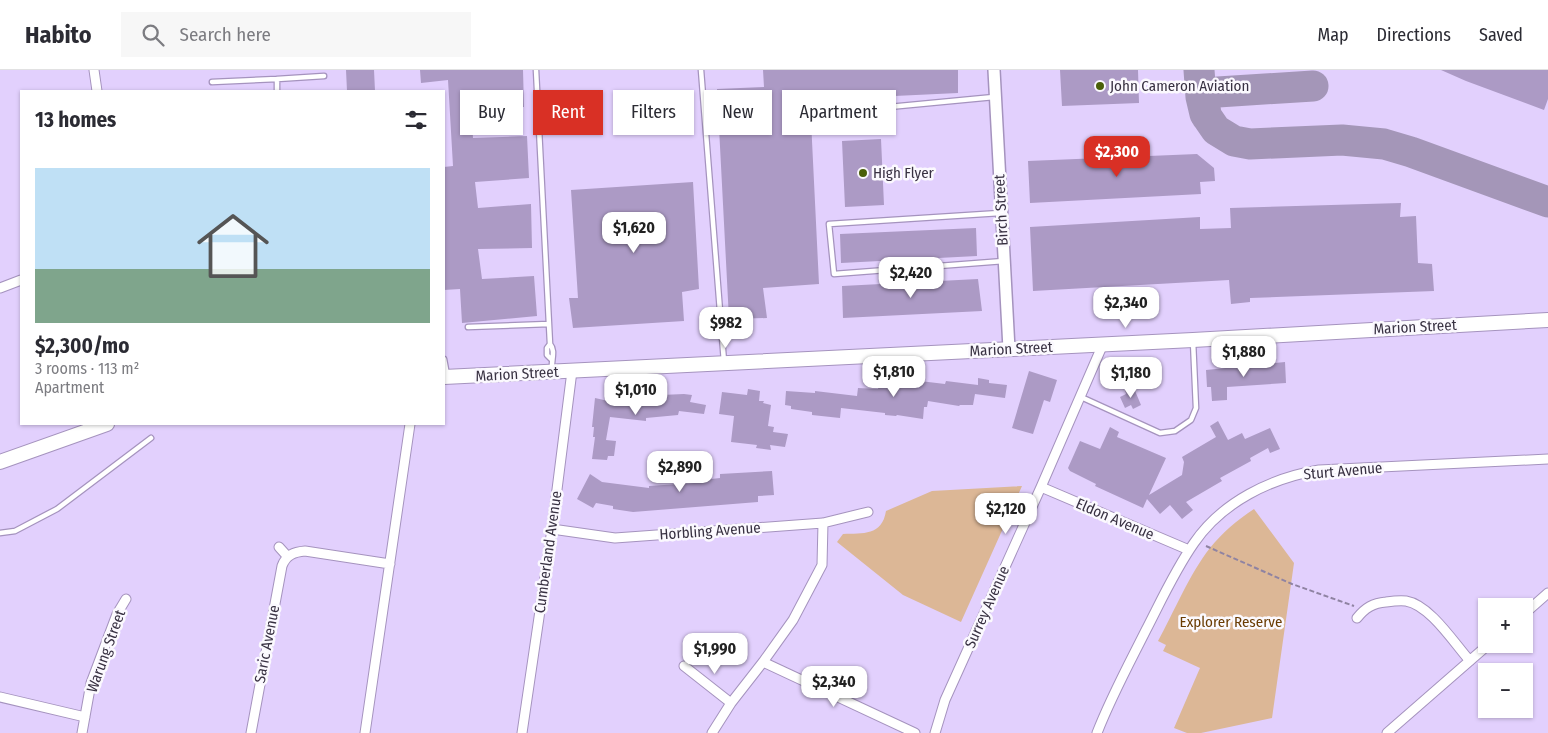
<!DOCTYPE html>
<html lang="en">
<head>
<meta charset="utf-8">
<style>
	body { margin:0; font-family:"Fira Sans Condensed",sans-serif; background:#f7f7f7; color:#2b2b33; height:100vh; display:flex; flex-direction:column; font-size:19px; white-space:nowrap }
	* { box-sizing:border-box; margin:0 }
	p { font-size:16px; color:#7c7c81 }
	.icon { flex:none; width:28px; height:28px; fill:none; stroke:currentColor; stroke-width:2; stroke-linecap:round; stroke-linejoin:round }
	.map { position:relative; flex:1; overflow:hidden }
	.drawer { position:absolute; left:20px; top:20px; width:425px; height:335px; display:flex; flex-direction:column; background:#fff; border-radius:0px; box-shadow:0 1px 4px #0004 }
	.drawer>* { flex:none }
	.top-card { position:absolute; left:460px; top:20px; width:475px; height:45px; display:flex; gap:10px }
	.tools { position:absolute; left:1478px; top:528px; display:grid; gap:10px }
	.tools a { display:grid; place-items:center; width:55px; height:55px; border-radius:0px; background:#fff; box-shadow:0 1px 4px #0004; font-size:25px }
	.price { position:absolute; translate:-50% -42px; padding:0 11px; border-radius:10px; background:#fff; color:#222; font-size:16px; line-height:32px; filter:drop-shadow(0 1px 2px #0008) }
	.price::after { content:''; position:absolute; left:50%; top:30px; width:15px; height:11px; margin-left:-8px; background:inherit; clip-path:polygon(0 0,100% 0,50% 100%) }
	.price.current { background:#d93025; color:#fff }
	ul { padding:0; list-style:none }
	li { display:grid; align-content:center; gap:10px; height:265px; padding:0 15px }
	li+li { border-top:1px solid #e1e1e2 }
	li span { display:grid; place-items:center; height:155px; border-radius:0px; color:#555 }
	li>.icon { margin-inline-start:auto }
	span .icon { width:90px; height:90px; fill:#fffc; stroke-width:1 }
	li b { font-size:21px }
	h2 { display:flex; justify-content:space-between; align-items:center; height:60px; padding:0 15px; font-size:21px }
	.pill { padding:0 18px; border-radius:0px; background:#fff; box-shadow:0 1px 4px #0004; font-size:18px; line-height:45px }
	.pill.current { background:#d93025; color:#fff }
	header { display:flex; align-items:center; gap:30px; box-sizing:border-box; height:70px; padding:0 25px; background:#fff; border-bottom:1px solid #e1e1e2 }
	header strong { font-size:24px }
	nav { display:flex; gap:28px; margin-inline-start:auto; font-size:18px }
	.search { width:350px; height:45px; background:#f7f7f7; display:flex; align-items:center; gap:12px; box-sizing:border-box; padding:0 18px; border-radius:0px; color:#7c7c81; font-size:19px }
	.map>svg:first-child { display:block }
	.green { fill:#dcb796 }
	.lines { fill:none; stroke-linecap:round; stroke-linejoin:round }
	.taxiway { stroke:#a496b8; stroke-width:31 }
	.building { fill:#ac9ac5 }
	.service-casing { stroke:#a593be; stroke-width:7 }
	.minor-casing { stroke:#a593be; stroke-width:11 }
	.tertiary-casing { stroke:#a593be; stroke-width:14 }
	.secondary-casing { stroke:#a593be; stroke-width:16 }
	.path { stroke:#8f83a2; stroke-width:2; stroke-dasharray:5 2.5; stroke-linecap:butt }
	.service { stroke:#fff; stroke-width:4.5 }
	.minor { stroke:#fff; stroke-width:9 }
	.tertiary { stroke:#fff; stroke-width:11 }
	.secondary { stroke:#fff; stroke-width:14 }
	.poi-dot { fill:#4a5f08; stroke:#fbf9fe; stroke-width:2 }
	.labels { text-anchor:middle; stroke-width:5; stroke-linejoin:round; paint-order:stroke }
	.poi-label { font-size:15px; fill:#383142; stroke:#fbf9fe; text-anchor:start }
	.street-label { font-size:15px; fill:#383142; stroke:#fbf9fe }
	.park-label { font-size:15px; fill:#6a3c03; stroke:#fbf9fe }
</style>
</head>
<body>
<header>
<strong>Habito</strong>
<div class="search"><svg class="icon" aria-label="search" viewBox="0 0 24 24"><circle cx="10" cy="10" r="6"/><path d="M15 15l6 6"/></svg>Search here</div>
<nav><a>Map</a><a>Directions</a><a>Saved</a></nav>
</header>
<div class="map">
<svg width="1548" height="663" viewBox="0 0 1548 663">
	<rect width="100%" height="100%" fill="#e2d0fd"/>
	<path class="green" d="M1022,416l-61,136 -58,-27 -66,-53 6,-8c20,-1 39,2 43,-23l46,-20z
		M1254,439l40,54 -22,155 -71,15h-14l-13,-5 26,-60 -37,-17 3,-6 -8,-4c16,-29 32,-68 52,-93 12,-15 27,-28 44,-39z"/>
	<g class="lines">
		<path class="taxiway" d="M1199,0l2,27 4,17 11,16 18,11 16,3 92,-4 42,4 27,8 137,50
			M1207,47c-4,-12 -1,-21 11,-25l95,-6"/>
	</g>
	<path class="building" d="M346,0h28l1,21h-28z
		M420,0h103l1,37 -53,3 2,28 54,-2 2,42 -54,4 3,26 53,-4 1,44 -54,1 4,30 52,-3 3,40 -75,7 -2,-34 -16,1v-123l9,-1 -5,-86 -27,3z
		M763,0h195v23l-148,7 9,184 -56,4 4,30 -38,1 -12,-230 47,-2z
		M1060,0h78l1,33 -77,3z
		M1441,0h107v29l-4,11 -78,-29z
		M881,69l3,66 -39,2 -3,-66z
		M1197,84l17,14 1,13 -15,1 1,12 -171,9 -2,-42z
		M693,112l6,107 -17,3 2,29 -111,7 -4,-30h9l-7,-108z
		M1401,133l-1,14 16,-1 2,47 14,1 2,27 -184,7v4l-19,2 -2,-24 -196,11 -3,-64 170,-10v12l31,-1 -1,-20z
		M976,158l1,28 -136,7 -1,-29z
		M978,209l4,32 -139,7 -1,-32z
		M1285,292l1,21 -59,4v13l-15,1 -1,-14h-4l-1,-17z
		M1029,301l28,9 -7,22 -6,-2 -11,34 -21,-6z
		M978,308l11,2v3l18,2 -2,13 -30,-4 -2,11h-13l-1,1 -31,-5 -1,6h-3l-1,12 -26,-4 -1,1 -11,-1v-2l-44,-5 -1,10 -28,-3v-3l-21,-3v-3l-6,-1 1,-14 29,2v-2l42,5 1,-8 20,1 1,-4 7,1 1,-3 32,5 1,-7 25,3 1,-3 32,4z
		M1133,316l8,19 -8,4 -2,-4 -6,3 -5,-11 6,-3 -1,-4z
		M748,319l12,2 -1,10h5l-1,2 8,2 -3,21 6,1 -1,5 15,2 -3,13 -15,-2 1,5 -15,-2 1,-3 -26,-3 3,-26 -15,-2 3,-22 25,3z
		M684,324l8,1 -2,7 16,3 -2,9 -25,-3 -1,4 -32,3v3l-36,-4 -4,23 10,1 -2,15h-6l-1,4 -15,-1 3,-22h-2l1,-10h-2l3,-29 31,7v-1l12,1v-9z
		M1218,351l10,19 14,-7 3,6 25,-11 10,21 -10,4 -2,-5 -18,10 1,3 -31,17 2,3 -36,21 7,8 -11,9 -12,-14 -10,9 -13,-15 -4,9 -48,-22 1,-2 -26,-13 -2,-3 12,-27 20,8 10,-22 9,5 -2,5 49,21 -17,37 33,-20 2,-13 -2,-5 34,-20 -6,-11z
		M772,401l2,24 -16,1v6l-125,10 -20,-3v-3l-17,-3 -3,5 -16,-9 13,-25 12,8 47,6v-2l45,-3 -1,-6 8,-1 1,4 18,-2v-4z"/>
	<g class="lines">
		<defs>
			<path id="service" d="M536,0l14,274c6,7 1,16 2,25
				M701,0l23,292
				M277,9l47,-3
				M212,12l65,-3v12
				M889,37l105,-10
				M1000,143l-171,11 5,50 170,-13
				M468,257l81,-3
				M550,274l-3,4v7l4,4
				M444,289l3,16
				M1081,327l79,36 15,-2 16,-11 5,-12 -3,-67
				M0,463l15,-2 42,-22 94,-71"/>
			<path id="minor" d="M94,0l3,21
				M0,218l21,-8
				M1041,417l148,63
				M552,459l63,9 208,-15 45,-11
				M279,477l9,10
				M1524,544l24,-21
				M1357,548c8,-10 16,-15 29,-16 7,-1 14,-2 20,-1 24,4 48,42 64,60
				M763,592l152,71
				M684,596l47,37
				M0,627l85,20
				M82,663l9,-50 26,-69 9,-15
				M251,663l31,-167c4,-11 12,-14 23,-15l85,13
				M365,663l45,-309
				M522,663l30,-204 20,-158
				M712,663l19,-30 32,-41 30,-42 29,-55 1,-42
				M935,663l10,-33 96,-213 62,-143
				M1097,663c14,-36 32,-69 49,-103 15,-29 29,-60 48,-87 28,-41 77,-65 125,-73l229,-11
				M1387,663l102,-89"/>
			<path id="tertiary" d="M994,0l15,279"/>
			<path id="secondary" d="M444,307l749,-37 355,-20
				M0,392l107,-38"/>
		</defs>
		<use href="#service" class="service-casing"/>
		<use href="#minor" class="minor-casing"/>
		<use href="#tertiary" class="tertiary-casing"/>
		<use href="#secondary" class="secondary-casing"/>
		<path class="path" d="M1206,476l86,38 62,22"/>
		<use href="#service" class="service"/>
		<use href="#minor" class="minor"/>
		<use href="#tertiary" class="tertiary"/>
		<use href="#secondary" class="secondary"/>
	</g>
	<g class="poi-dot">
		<circle cx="1100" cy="16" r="5"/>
		<circle cx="863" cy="103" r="5"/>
	</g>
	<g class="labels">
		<g class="poi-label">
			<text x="1110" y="21">John Cameron Aviation</text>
			<text x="873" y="108">High Flyer</text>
		</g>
		<g class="street-label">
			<text transform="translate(1001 140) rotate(-93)" y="5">Birch Street</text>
			<text transform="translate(1415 257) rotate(-3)" y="5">Marion Street</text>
			<text transform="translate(1011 279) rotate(-3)" y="5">Marion Street</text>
			<text transform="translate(517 304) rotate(-3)" y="5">Marion Street</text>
			<text transform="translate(1343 401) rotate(-5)" y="5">Sturt Avenue</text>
			<text transform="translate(1115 449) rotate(23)" y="5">Eldon Avenue</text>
			<text transform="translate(710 461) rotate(-4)" y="5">Horbling Avenue</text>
			<text transform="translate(548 482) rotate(-82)" y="5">Cumberland Avenue</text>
			<text transform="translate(987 537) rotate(-66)" y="5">Surrey Avenue</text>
			<text transform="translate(267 574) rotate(-79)" y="5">Saric Avenue</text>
			<text transform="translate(106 581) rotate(-70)" y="5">Warung Street</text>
		</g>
		<g class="park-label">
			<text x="1231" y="557">Explorer Reserve</text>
		</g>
	</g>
</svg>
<div class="tools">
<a>+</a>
<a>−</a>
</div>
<b class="price current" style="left:1117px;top:108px">$2,300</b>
<b class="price" style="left:634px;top:184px">$1,620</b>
<b class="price" style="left:911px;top:229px">$2,420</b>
<b class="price" style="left:1126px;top:259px">$2,340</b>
<b class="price" style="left:726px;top:279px">$982</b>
<b class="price" style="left:1244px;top:308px">$1,880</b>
<b class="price" style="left:894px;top:328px">$1,810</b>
<b class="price" style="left:1131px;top:329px">$1,180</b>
<b class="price" style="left:636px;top:346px">$1,010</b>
<b class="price" style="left:680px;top:423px">$2,890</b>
<b class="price" style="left:1006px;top:465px">$2,120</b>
<b class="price" style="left:715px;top:605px">$1,990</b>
<b class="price" style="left:834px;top:638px">$2,340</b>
<div class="top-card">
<a class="pill">Buy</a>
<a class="pill current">Rent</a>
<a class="pill">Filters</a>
<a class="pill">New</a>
<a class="pill">Apartment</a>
</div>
<section class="drawer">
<h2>13 homes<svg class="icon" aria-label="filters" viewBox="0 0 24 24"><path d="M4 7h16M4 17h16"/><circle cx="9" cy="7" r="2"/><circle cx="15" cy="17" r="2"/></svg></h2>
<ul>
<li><span style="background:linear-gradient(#bfe0f5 65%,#7fa58c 0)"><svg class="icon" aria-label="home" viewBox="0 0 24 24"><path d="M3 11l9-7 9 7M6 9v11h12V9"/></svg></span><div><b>$2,300/mo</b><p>3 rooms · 113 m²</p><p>Apartment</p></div></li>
</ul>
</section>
</div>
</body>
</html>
